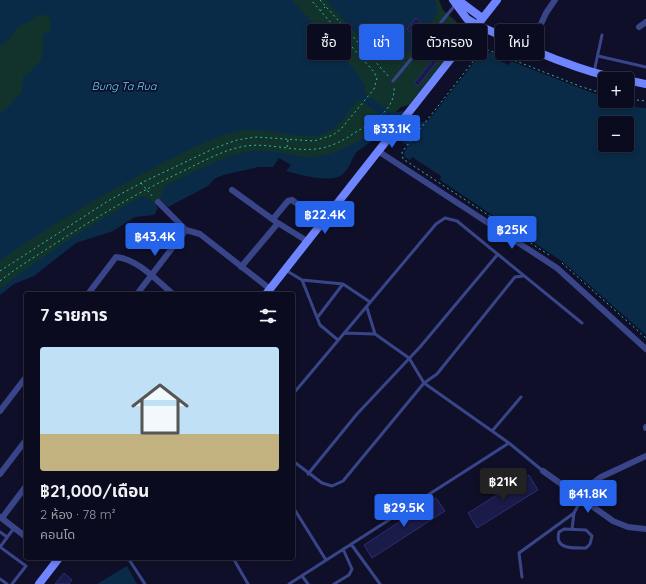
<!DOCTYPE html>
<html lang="th">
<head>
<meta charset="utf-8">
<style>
	body { margin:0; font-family:Quicksand,"Noto Sans Thai",sans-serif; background:#141428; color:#f1f3f6; height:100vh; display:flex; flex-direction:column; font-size:15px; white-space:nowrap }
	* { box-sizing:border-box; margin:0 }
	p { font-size:13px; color:#9a9ba4 }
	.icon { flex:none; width:22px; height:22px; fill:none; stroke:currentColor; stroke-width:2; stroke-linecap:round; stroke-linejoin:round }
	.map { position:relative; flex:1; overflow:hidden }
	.panel { position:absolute; left:24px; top:292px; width:271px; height:268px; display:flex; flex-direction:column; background:#0b0b1f; border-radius:4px; box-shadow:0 2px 6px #0003,0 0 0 1px #2b2b3d }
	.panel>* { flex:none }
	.banner { position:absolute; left:307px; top:24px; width:279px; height:36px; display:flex; gap:8px }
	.fabs { position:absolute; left:598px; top:72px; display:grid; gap:8px }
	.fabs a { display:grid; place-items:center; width:36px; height:36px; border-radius:4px; background:#0b0b1f; box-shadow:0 2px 6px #0003,0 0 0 1px #2b2b3d; font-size:20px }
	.price { position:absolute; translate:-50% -34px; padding:0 9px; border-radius:4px; background:#2563eb; color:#fff; font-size:13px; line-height:26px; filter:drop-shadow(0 1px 2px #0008) }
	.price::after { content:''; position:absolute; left:50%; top:24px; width:12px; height:9px; margin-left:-6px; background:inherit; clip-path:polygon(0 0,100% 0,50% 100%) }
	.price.active { background:#222; color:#fff }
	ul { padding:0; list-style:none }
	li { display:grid; align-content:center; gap:8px; height:212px; padding:0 16px }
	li+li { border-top:1px solid #2b2b3d }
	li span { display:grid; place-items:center; height:124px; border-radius:4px; color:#555 }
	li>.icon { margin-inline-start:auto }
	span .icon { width:72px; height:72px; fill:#fffc; stroke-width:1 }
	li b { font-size:17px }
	h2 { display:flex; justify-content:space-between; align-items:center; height:48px; padding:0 16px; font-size:17px }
	.tag { padding:0 14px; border-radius:4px; background:#0b0b1f; box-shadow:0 2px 6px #0003,0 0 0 1px #2b2b3d; font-size:14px; line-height:36px }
	.tag.active { background:#2563eb; color:#fff }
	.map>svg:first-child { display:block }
	.green { fill:#12332c }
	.water { fill:#092b48; fill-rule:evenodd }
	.building { fill:#1b1b4a; stroke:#2d2c77 }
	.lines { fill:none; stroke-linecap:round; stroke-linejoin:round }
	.path { stroke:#2cbe9a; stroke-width:1; stroke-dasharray:2 3; stroke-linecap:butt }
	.lane { stroke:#394589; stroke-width:3 }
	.street { stroke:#394589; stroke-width:6 }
	.secondary { stroke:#6e85ff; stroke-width:8 }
	.labels { text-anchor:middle; stroke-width:3.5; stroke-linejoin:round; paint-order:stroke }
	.water-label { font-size:11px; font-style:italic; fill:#65d4ff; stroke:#0f0f29 }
</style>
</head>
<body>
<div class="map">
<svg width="646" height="584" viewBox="0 0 646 584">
	<rect width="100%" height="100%" fill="#0f0f29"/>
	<path class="green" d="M0,0h439l4,10 24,21 -58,74 -8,2 -22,22 -38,24 -18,6 -69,-4 -100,51 -42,11 -112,76z"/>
	<path class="water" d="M0,0h292l66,74 7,12 -1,7 28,20 11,-2 15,12 10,-2 52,-66 9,-3 7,2 -2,4 15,7 2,-4 71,28 23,8v4l29,1v5l12,1v227l-83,-73 -123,-82 1,-4 -29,-19 -2,3 -5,-3 -1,-4 4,-7 -13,-9 -10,-11c-5,6 -10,14 -17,18 -4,3 -9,5 -12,9 -5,7 -5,13 -13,21 -11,10 -43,1 -57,-3l5,-6 -12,-7 -6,9h-14l-36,8 -9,4 -6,7 -40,21 -8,-7 4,-13c23,-12 62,-33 88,-36 19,-2 36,4 54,6 24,3 65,-21 81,-37l-28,-21c-8,9 -16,23 -26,30 -28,18 -64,-5 -95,2 -31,8 -60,24 -88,39 -53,27 -102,57 -150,91v-146l5,-7 6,-3 2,-6 9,-6 1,-16c12,-9 22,-16 20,-32 0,-5 -1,-7 1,-12h5l2,-7 -1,-8c-8,-6 -13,-3 -20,3 -3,2 -8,3 -11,6 -7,7 -9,14 -19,18zM605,123h22v22h-22z
		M326,0h109l2,12 -4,8 -29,37 -18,4 -8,-3z
		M141,197c9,0 13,5 17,11l-4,7 -19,2 -22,14 -37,12 -42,33 -20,8 -14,11v-6c44,-35 92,-65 141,-92z
		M127,566l10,18h-40z"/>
	<path class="building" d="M416,18l5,4 -9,11 -5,-4z
		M437,55l3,3 -22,28 -4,-3z
		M529,475l9,15 -61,38 -9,-15z
		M436,498l9,13 -73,47 -8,-13z
		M64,573l8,7 -3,4h-14z"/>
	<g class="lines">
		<path class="path" d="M320,0l69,77
			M320,11l5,-4
			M365,60l4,-4
			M627,99l19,2
			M371,124l10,10
			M287,147l1,-7
			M141,183l12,14
			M549,255l-146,-96 -1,-7 77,-98 9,-4 94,37 23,7
			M562,263l84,75
			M0,271l108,-70 33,-18 74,-35 22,-8 19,-3 58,4 19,-6 8,-6 33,-40 3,-11 -3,-6 -63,-72
			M0,281c16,-13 33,-23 50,-34 43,-28 85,-53 131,-75 19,-9 38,-20 59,-25 30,-7 62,10 92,-2 9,-3 16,-8 24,-13 17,-10 40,-22 38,-46"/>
		<path class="lane" d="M598,56l48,11
			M594,72l8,-37
			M393,81l63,-77
			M287,271l15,9 41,4 27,18
			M302,280l18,45 18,15
			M367,308l8,26 34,24 15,25 85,60
			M317,318l26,-34
			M344,333l31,1
			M293,394l143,-170 9,-6 12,3 125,102
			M493,430l28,-33
			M293,461l29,22 10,3 11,-5 81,-98 13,-9 78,-97 8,-1
			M308,474l49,-60 63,-67 78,-93
			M293,507l33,53
			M564,529l22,1 6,6 -2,8 -4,4c-12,0 -32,2 -27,-16z
			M572,529l2,-16 8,-15
			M0,532l7,5
			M351,544l29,40
			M0,547l26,19 -14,18
			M0,547l14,-19
			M128,558l17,26
			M233,558l15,26
			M302,576l6,8
			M522,577l-3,-24 55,-40
			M0,579l7,5
			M289,584l220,-141 34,28
			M334,584l15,-9 3,-6 -9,-20"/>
		<path class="street" d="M639,27l7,-5
			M530,48l16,-35 9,-13
			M378,151l179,117 89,81
			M232,190l43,31
			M158,202l28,28 14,4 70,55
			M273,219l15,-18 4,-1 30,22
			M241,267l37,-44 29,18
			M88,294l28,-37c22,2 41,24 57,37
			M137,294l49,-64
			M0,411l26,-34
			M646,427v1
			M543,471l70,50 15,6 18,2
			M0,474l26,-34
			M577,495l24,-18 45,-21
			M0,517l26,20
			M2,518l24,-32"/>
		<path class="secondary" d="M453,0l14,19 10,6c46,20 93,44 143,54
			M458,0l24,18
			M627,80l19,4
			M266,294l231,-294
			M39,584l20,-26"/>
	</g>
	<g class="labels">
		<g class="water-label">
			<text x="124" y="90">Bung Ta Rua</text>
		</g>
	</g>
</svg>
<div class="fabs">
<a>+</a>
<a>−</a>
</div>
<b class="price" style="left:392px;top:149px">฿33.1K</b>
<b class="price" style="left:325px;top:235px">฿22.4K</b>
<b class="price" style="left:512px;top:250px">฿25K</b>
<b class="price" style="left:155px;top:257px">฿43.4K</b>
<b class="price active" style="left:503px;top:502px">฿21K</b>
<b class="price" style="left:588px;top:514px">฿41.8K</b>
<b class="price" style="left:404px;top:528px">฿29.5K</b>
<div class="banner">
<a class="tag">ซื้อ</a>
<a class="tag active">เช่า</a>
<a class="tag">ตัวกรอง</a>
<a class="tag">ใหม่</a>
</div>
<section class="panel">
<h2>7 รายการ<svg class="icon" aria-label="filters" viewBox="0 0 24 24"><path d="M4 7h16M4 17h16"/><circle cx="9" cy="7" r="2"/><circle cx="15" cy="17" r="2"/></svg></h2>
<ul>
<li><span style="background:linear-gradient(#bfe0f5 70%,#c2b280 0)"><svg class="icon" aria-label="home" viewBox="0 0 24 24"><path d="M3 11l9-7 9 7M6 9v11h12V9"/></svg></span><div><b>฿21,000/เดือน</b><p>2 ห้อง · 78 m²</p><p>คอนโด</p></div></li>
</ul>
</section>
</div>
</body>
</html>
